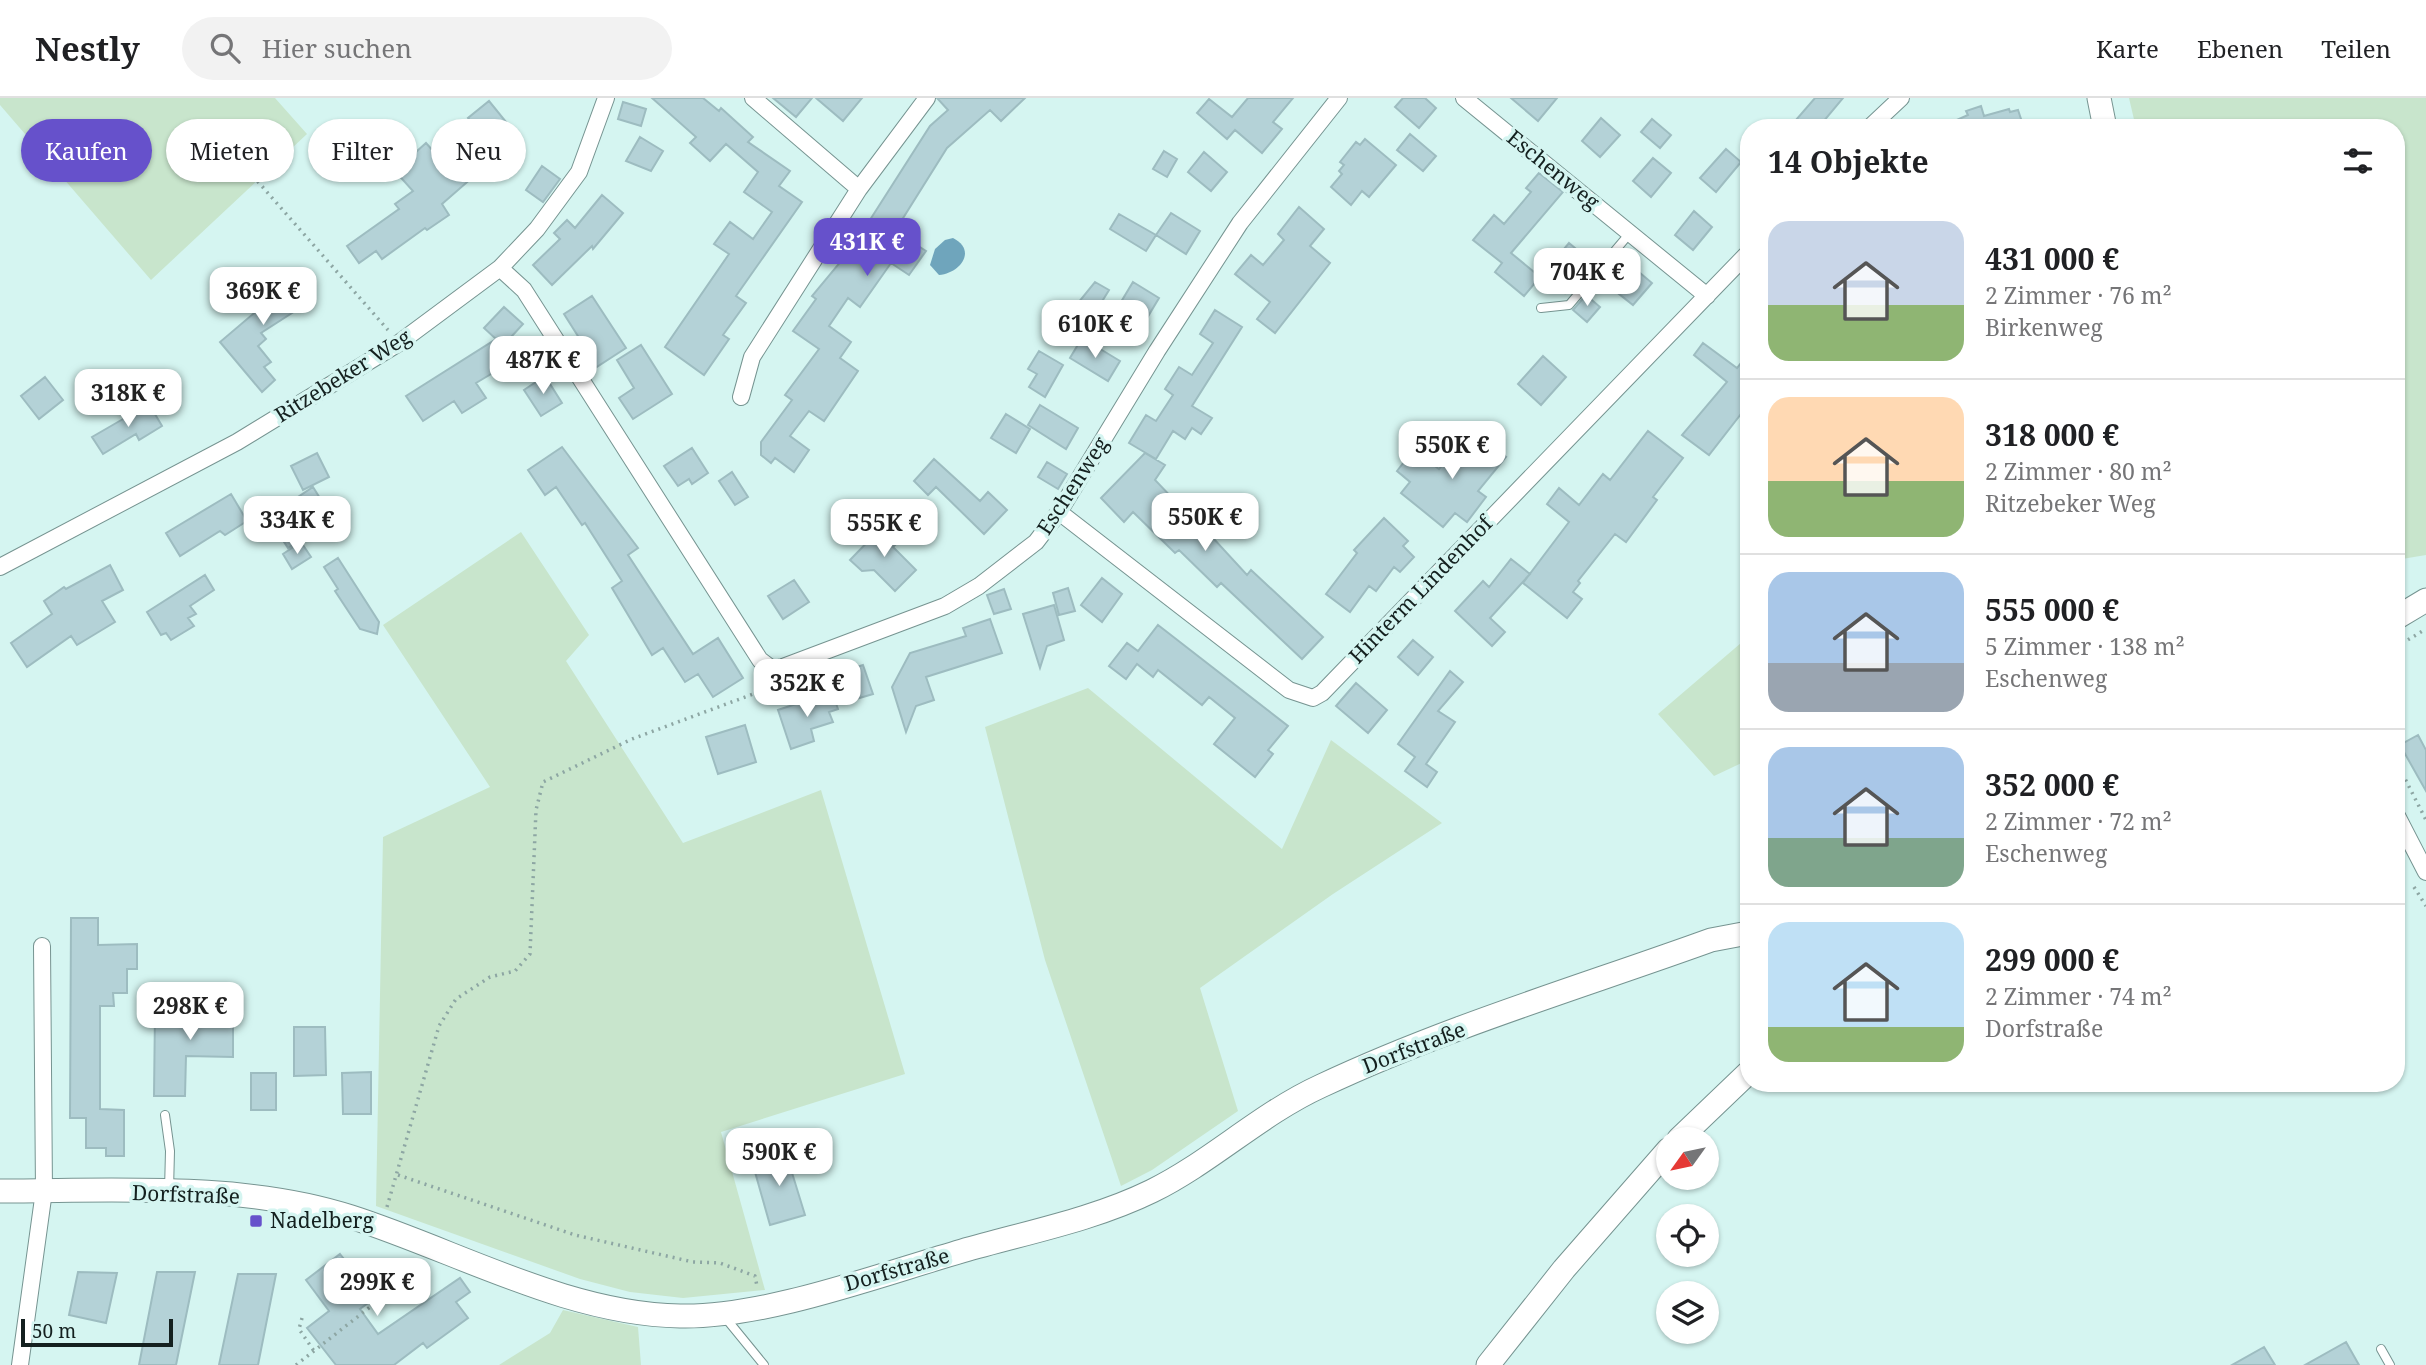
<!DOCTYPE html>
<html lang="de">
<head>
<meta charset="utf-8">
<style>
	body { margin:0; font-family:"Noto Serif",serif; background:#f2f2f2; color:#202124; height:100vh; display:flex; flex-direction:column; font-size:26px; white-space:nowrap }
	* { box-sizing:border-box; margin:0 }
	p { font-size:23px; color:#757577 }
	.icon { flex:none; width:38px; height:38px; fill:none; stroke:currentColor; stroke-width:2; stroke-linecap:round; stroke-linejoin:round }
	.map { position:relative; flex:1; overflow:hidden }
	.panel { position:absolute; left:1740px; top:21px; width:665px; height:973px; display:flex; flex-direction:column; background:#fff; border-radius:28px; box-shadow:0 2px 5px #0004 }
	.panel>* { flex:none }
	.top-card { position:absolute; left:21px; top:21px; width:665px; height:63px; display:flex; gap:14px }
	.needle { width:46px; rotate:237deg }
	.controls { position:absolute; left:1656px; top:1029px; display:grid; gap:14px }
	.controls a { display:grid; place-items:center; width:63px; height:63px; border-radius:50%; background:#fff; box-shadow:0 2px 5px #0004; font-size:35px }
	.scale { position:absolute; left:21px; bottom:18px; width:152px; box-sizing:border-box; padding-left:7px; border:4px solid #14201f; border-top:0; font-size:19px; line-height:24px; white-space:nowrap; color:#14201f; -webkit-text-stroke:5px #d5f5f1; paint-order:stroke }
	.price { position:absolute; translate:-50% -60px; padding:0 16px; border-radius:14px; background:#fff; color:#222; font-size:23px; line-height:46px; filter:drop-shadow(0 2px 4px #0008) }
	.price::after { content:''; position:absolute; left:50%; top:42px; width:21px; height:16px; margin-left:-10px; background:inherit; clip-path:polygon(0 0,100% 0,50% 100%) }
	.price.selected { background:#6651cb; color:#fff }
	ul { padding:0; list-style:none }
	li { display:flex; align-items:center; gap:21px; height:175px; padding:0 28px }
	li+li { border-top:2px solid #e0e0e0 }
	li span { display:grid; place-items:center; flex:none; width:196px; height:140px; border-radius:21px; color:#555 }
	li>.icon { margin-inline-start:auto }
	span .icon { width:84px; height:84px; fill:#fffc; stroke-width:1 }
	li b { font-size:30px }
	h2 { display:flex; justify-content:space-between; align-items:center; height:84px; padding:0 28px; font-size:30px }
	.pill { padding:0 24px; border-radius:32px; background:#fff; box-shadow:0 2px 5px #0004; font-size:24px; line-height:63px }
	.pill.selected { background:#6651cb; color:#fff }
	header { display:flex; align-items:center; gap:42px; box-sizing:border-box; height:98px; padding:0 35px; background:#fff; border-bottom:2px solid #e0e0e0 }
	header strong { font-size:33px }
	nav { display:flex; gap:38px; margin-inline-start:auto; font-size:24px }
	.search { width:490px; height:63px; background:#f2f2f2; display:flex; align-items:center; gap:18px; box-sizing:border-box; padding:0 24px; border-radius:38px; color:#757577; font-size:26px }
	.map>svg:first-child { display:block }
	.green { fill:#c8e5cc }
	.water { fill:#6fa5bc }
	.building { fill:#b4d2d7; stroke:#9dbcc0; stroke-width:2 }
	.lines { fill:none; stroke-linecap:round; stroke-linejoin:round }
	.lane-casing { stroke:#769491; stroke-width:10 }
	.street-casing { stroke:#769491; stroke-width:18 }
	.secondary-casing { stroke:#769491; stroke-width:25 }
	.path { stroke:#8da6a3; stroke-width:3.5; stroke-dasharray:2 5; stroke-linecap:butt }
	.lane { stroke:#fff; stroke-width:8 }
	.street { stroke:#fff; stroke-width:16 }
	.secondary { stroke:#fff; stroke-width:23 }
	.poi-dot { fill:#6651cb; stroke:#d5f5f1; stroke-width:2.5 }
	.labels { text-anchor:middle; stroke-width:7; stroke-linejoin:round; paint-order:stroke }
	.street-label { font-size:21px; fill:#14201f; stroke:#d5f5f1 }
	.poi-label { font-size:21px; fill:#14201f; stroke:#d5f5f1; text-anchor:start }
</style>
</head>
<body>
<header>
<strong>Nestly</strong>
<div class="search"><svg class="icon" aria-label="search" viewBox="0 0 24 24"><circle cx="10" cy="10" r="6"/><path d="M15 15l6 6"/></svg>Hier suchen</div>
<nav><a>Karte</a><a>Ebenen</a><a>Teilen</a></nav>
</header>
<div class="map">
<svg width="2426" height="1267" viewBox="0 0 2426 1267">
	<rect width="100%" height="100%" fill="#d5f5f1"/>
	<path class="green" d="M0,0h275l32,36 -156,146 -151,-175z
		M2129,0h297v457l-30,5v-432h-260z
		M521,434l68,103 -23,26 117,182 138,-53 84,284 -184,58 44,158 -82,8 -53,-6 -50,-13 -204,-73 7,-369 107,-50 -107,-162z
		M1748,539v123l-34,16 -56,-62z
		M1088,590l194,161 49,-109 111,83 -109,71 -133,94 38,123 -86,59 -31,16 -76,-226 -60,-233z
		M563,1212l75,17 3,38h-142l51,-32z"/>
	<path class="water" d="M953,140c24,12 8,35 -14,37l-9,-10 5,-16 10,-9z"/>
	<path class="building" d="M652,0h51l16,13 2,-3 32,29 -5,5 42,29 -11,15 23,16 -66,94 10,7 -23,32 6,4 -25,36 -39,-28 64,-93 -15,-10 16,-22 23,17 19,-27 -28,-20 14,-20 -32,-28 -16,17 -20,-18 6,-6z
		M773,0h39l-16,19z
		M816,0h46l-19,23z
		M937,0h88l-24,23 -11,-11 -43,38 -52,83 31,20 -17,24 -18,-12 -31,44 -12,-9 -19,28 22,16 -11,16 18,13 -34,50 -15,-10 -19,25 19,14 -15,22 -19,-14 -4,5 -10,-8v-13l31,-42 -7,-5 34,-46 -26,-18 23,-32 -4,-3 40,-48 78,-122 18,-16z
		M1248,0h45l-20,24 9,7 -20,24 -27,-23 -8,9 -30,-26 12,-14 23,18z
		M1403,0h22l11,10 -17,20 -24,-21z
		M1511,0h46l-19,23z
		M1815,0h28l-25,30h-29z
		M489,3l26,32 -47,38 5,6 -31,27 7,11 -22,15 -2,-2 -43,31 -6,-8 -17,12 -12,-17 52,-37 -4,-5 18,-13 -18,-20 31,-28 16,18 36,-31 -10,-12z
		M623,4l23,7 -5,17 -23,-7z
		M1981,8l3,10 25,-7 1,3 8,-2 6,18h-85l29,-13 -2,-4z
		M1601,20l19,17 -20,22 -18,-16z
		M1652,21l19,16 -11,13 -19,-16z
		M1410,36l26,22 -13,15 -26,-21z
		M640,39l23,14 -12,20 -25,-10z
		M1365,41l31,26 -27,32 -7,-6 -11,14 -20,-18 11,-13 -3,-3 5,-6 -4,-3 16,-20 4,3z
		M1726,51l15,13 -25,30 -16,-14z
		M1164,53l13,8 -10,18 -14,-8z
		M1204,54l23,20 -16,19 -23,-19z
		M1653,60l18,15 -20,24 -18,-16z
		M542,68l18,13 -17,23 -17,-12z
		M1539,75l24,19 -52,61 29,24 -16,19 -29,-24 7,-9 -29,-23 21,-25 10,9 27,-32 -5,-4z
		M602,97l21,18 -30,36 -1,-3 -40,39 -19,-20 27,-26 -6,-6 13,-13 8,8z
		M1299,109l25,22 -14,17 20,17 -55,70 -18,-14 13,-17 -35,-28 16,-19 12,10 21,-25 -6,-6z
		M1694,113l18,16 -19,23 -18,-15z
		M1171,115l29,18 -14,23 -30,-19z
		M1119,116l37,21 -10,16 -36,-22z
		M1569,145l18,15 -9,11 4,3 -17,21 -22,-19z
		M1633,169l19,16 -19,22 -19,-15z
		M283,171l23,35 -45,29 5,6 -8,7 13,16 -7,5 11,13 -13,12 -42,-50 46,-39 -10,-17z
		M1095,184l14,8 -14,23 -17,-10z
		M1133,184l26,16 -12,20 -26,-16z
		M1586,197l14,12 -13,15 -14,-12z
		M592,198l34,52 -34,22 -9,-15 5,-3 -24,-38z
		M504,209l19,17 -12,13 8,8 -23,26 -20,12 10,15 -24,15 -8,-12 -31,20 -17,-25 90,-57 -12,-11z
		M1215,212l27,17 -50,79 20,12 -11,16 -9,-6 -7,11 -12,-8 -17,28 -27,-16 17,-28 10,6 17,-26 -8,-6 14,-22 13,8 21,-32 -13,-9z
		M1082,240l38,23 -12,20 -38,-23z
		M1703,245l34,25 11,-14v66l-7,-6 -32,41 -27,-20 45,-53 -33,-27z
		M641,247l31,49 -39,25 -14,-21 15,-10 -17,-28z
		M1039,253l24,14 -18,32 -16,-10 8,-13 -9,-5z
		M1543,258l23,21 -25,28 -23,-21z
		M545,278l17,27 -21,13 -17,-26z
		M45,279l18,23 -24,19 -18,-23z
		M149,306l13,22 -23,14 -3,-6 -33,20 -11,-17z
		M1040,307l38,23 -12,21 -38,-24z
		M1006,316l24,15 -14,24 -25,-15z
		M1648,333l35,27 -30,39 4,3 -31,42 -11,-8 -37,47 2,2 -7,9 9,7 -15,19 -44,-35 46,-61 -22,-18 12,-16 20,17 24,-31 7,6z
		M1477,335l29,24 -28,34 8,6 -19,25 -12,-9 -12,14 -42,-34 9,-11 -13,-11 14,-18 13,11 3,-4 12,9 12,-15 5,4z
		M562,349l76,101 -10,7 65,99 25,-16 25,40 -30,19 -15,-23 -13,8 -22,-34 -11,7 -40,-67 10,-7 -37,-58 -3,2 -26,-38 -11,8 -17,-25z
		M692,350l16,25 -16,11 -3,-5 -11,7 -14,-20z
		M317,355l12,24 -26,13 -12,-24z
		M1145,355l20,12 -10,15 22,23 -5,5 25,24 5,-6 45,49 4,-5 72,67 -21,22 -81,-76 -4,4 -38,-37 -4,3 -42,-41 -9,10 -23,-24z
		M934,361l46,42 8,-9 19,18 -23,24 -48,-47 -8,8 -14,-14z
		M1047,364l20,12 -9,15 -20,-12z
		M732,374l16,25 -13,8 -16,-24z
		M313,389l20,32 -45,29 -20,-31z
		M231,396l16,27 -22,14 -5,-4 -40,25 -14,-23z
		M1384,420l24,23 -5,5 11,11 -14,15 -6,-5 -18,24 -7,-5 -19,26 -24,-18 31,-41 -3,-3z
		M883,428l16,15 -6,6 23,23 -21,21 -21,-21 -12,1 -12,-11z
		M301,444l10,15 -19,12 -9,-15z
		M338,460l41,64 -2,12 -17,-5 -25,-38 3,-2 -14,-22z
		M1511,461l19,15 -40,44 15,14 -13,14 -37,-35 28,-30 6,6z
		M110,467l13,25 -21,11 13,21 -38,23 -6,-9 -44,31 -16,-24 41,-29 -8,-13 20,-14 2,2z
		M205,477l9,15 -24,16 6,8 -8,4 6,8 -23,14 -5,-7 -5,2 -14,-23z
		M1102,480l20,16 -20,28 -21,-17z
		M794,482l15,22 -26,17 -15,-23z
		M1068,490l7,23 -16,4 -6,-22z
		M1004,491l7,20 -17,5 -7,-19z
		M1054,507l10,35 -17,6 -7,22 -17,-54z
		M990,521l12,34 -76,24 8,23 -18,6 -10,26 -14,-45 18,-34 56,-17 -3,-8z
		M1158,527l130,101 -20,24 5,4 -18,23 -41,-33 21,-26 -26,-21 -7,8 -44,-35 -5,7 -16,-13 -11,15 -17,-13 18,-23 11,8z
		M1413,542l20,17 -15,18 -20,-18z
		M863,567l10,29 -27,8 -9,-29z
		M1450,573l13,11 -25,29 17,11 -29,42 11,8 -10,15 -22,-16 10,-14 -17,-13z
		M1356,585l31,27 -19,23 -32,-27z
		M832,594l6,17 -9,3 4,10 -22,7 3,12 -23,8 -13,-39z
		M745,627l11,37 -38,12 -12,-37z
		M2418,637l8,15v41l-26,-46z
		M71,820h27v27l39,-1v25h-10v24h-14l1,13h-14v103l24,1v46h-18v-8h-20v-30h-16z
		M209,890h15v21h9v48l-47,-1 -1,40h-31l1,-84 39,1v-4h15z
		M294,929h31l1,48 -32,1z
		M371,974v42h-28l-1,-41z
		M251,975h25v37h-25z
		M785,1052l20,65 -35,10 -15,-53 5,-1 -4,-12z
		M340,1156l24,30 21,-16 11,14 -36,27 18,25 82,-56 10,14 -14,10 12,16 -41,30 -4,-5 -29,22h-58l-29,-37 22,-17 -23,-31z
		M78,1174l39,1 -11,50 -37,-8z
		M157,1174h38l-19,93h-37z
		M238,1176h38l-18,91h-39z
		M2346,1244l13,23h-54z
		M2264,1249l11,18h-43z"/>
	<g class="lines">
		<defs>
			<path id="lane" d="M1541,210l28,-3 61,-72
				M165,1017l5,36 -1,39
				M724,1218l40,49
				M2381,1251l9,16"/>
			<path id="street" d="M753,0l106,91
				M1464,0l243,198
				M1869,30l32,-30
				M500,170l24,22 236,370 12,9 11,-2 162,-61 34,-20 57,-44 23,-30 98,-161 83,-128 99,-125
				M741,299l11,-40 107,-168 68,-91
				M1059,414l230,178 24,8 9,-5 426,-440
				M0,469l237,-125 162,-99 101,-75 37,-39 42,-57 27,-74
				M2396,716l30,58
				M20,1267l24,-174 -2,-245"/>
			<path id="secondary" d="M2099,0l6,30
				M2396,520l30,-18
				M1679,1041l69,-66
				M0,1093c112,0 244,-9 351,26 106,34 216,97 329,99 84,2 199,-41 282,-65 62,-18 131,-31 190,-60 59,-29 108,-77 169,-105 125,-59 260,-99 390,-146l37,-7
				M1488,1267l76,-96 104,-119"/>
		</defs>
		<use href="#lane" class="lane-casing"/>
		<use href="#street" class="street-casing"/>
		<use href="#secondary" class="secondary-casing"/>
		<path class="path" d="M253,78l135,154
			M2396,549l30,-18
			M2396,663l30,59
			M2414,789l12,19
			M398,1077l177,60 118,27 27,1 35,13 2,10
			M387,1109l52,-181 17,-27 34,-22 25,-6 15,-17 6,-144 7,-28 89,-43 124,-46 10,-10
			M302,1220l-3,11 15,22
			M296,1267l106,-83 17,-17"/>
		<use href="#lane" class="lane"/>
		<use href="#street" class="street"/>
		<use href="#secondary" class="secondary"/>
	</g>
	<rect class="poi-dot" x="249" y="1116" width="14" height="14" rx="3.5"/>
	<g class="labels">
		<g class="street-label">
			<text transform="translate(1553 72) rotate(39)" y="7">Eschenweg</text>
			<text transform="translate(343 278) rotate(-32)" y="7">Ritzebeker Weg</text>
			<text transform="translate(1073 388) rotate(-57)" y="7">Eschenweg</text>
			<text transform="translate(1421 492) rotate(-46)" y="7">Hinterm Lindenhof</text>
			<text transform="translate(1414 950) rotate(-21)" y="7">Dorfstraße</text>
			<text transform="translate(186 1097) rotate(2)" y="7">Dorfstraße</text>
			<text transform="translate(897 1172) rotate(-16)" y="7">Dorfstraße</text>
		</g>
		<g class="poi-label">
			<text x="270" y="1130">Nadelberg</text>
		</g>
	</g>
</svg>
<div class="controls">
<a><svg class="needle" viewBox="-14 -14 28 28"><path d="M0-13l5 13h-10z" fill="#e53935"/><path d="M0 13l5-13h-10z" fill="#757577"/></svg></a>
<a><svg class="icon" aria-label="locate" viewBox="0 0 24 24"><circle cx="12" cy="12" r="6"/><path d="M12 2v4M12 18v4M2 12h4M18 12h4"/></svg></a>
<a><svg class="icon" aria-label="layers" viewBox="0 0 24 24"><path d="M12 4l9 5-9 5-9-5zM3 14l9 5 9-5"/></svg></a>
</div>
<div class="scale">50 m</div>
<b class="price selected" style="left:867px;top:180px">431K €</b>
<b class="price" style="left:1587px;top:210px">704K €</b>
<b class="price" style="left:263px;top:229px">369K €</b>
<b class="price" style="left:1095px;top:262px">610K €</b>
<b class="price" style="left:543px;top:298px">487K €</b>
<b class="price" style="left:128px;top:331px">318K €</b>
<b class="price" style="left:1452px;top:383px">550K €</b>
<b class="price" style="left:1205px;top:455px">550K €</b>
<b class="price" style="left:297px;top:458px">334K €</b>
<b class="price" style="left:884px;top:461px">555K €</b>
<b class="price" style="left:807px;top:621px">352K €</b>
<b class="price" style="left:190px;top:944px">298K €</b>
<b class="price" style="left:779px;top:1090px">590K €</b>
<b class="price" style="left:377px;top:1220px">299K €</b>
<div class="top-card">
<a class="pill selected">Kaufen</a>
<a class="pill">Mieten</a>
<a class="pill">Filter</a>
<a class="pill">Neu</a>
</div>
<section class="panel">
<h2>14 Objekte<svg class="icon" aria-label="filters" viewBox="0 0 24 24"><path d="M4 7h16M4 17h16"/><circle cx="9" cy="7" r="2"/><circle cx="15" cy="17" r="2"/></svg></h2>
<ul>
<li><span style="background:linear-gradient(#c9d6e8 60%,#8fb573 0)"><svg class="icon" aria-label="home" viewBox="0 0 24 24"><path d="M3 11l9-7 9 7M6 9v11h12V9"/></svg></span><div><b>431 000 €</b><p>2 Zimmer · 76 m²</p><p>Birkenweg</p></div></li>
<li><span style="background:linear-gradient(#ffd9b3 60%,#8fb573 0)"><svg class="icon" aria-label="home" viewBox="0 0 24 24"><path d="M3 11l9-7 9 7M6 9v11h12V9"/></svg></span><div><b>318 000 €</b><p>2 Zimmer · 80 m²</p><p>Ritzebeker Weg</p></div></li>
<li><span style="background:linear-gradient(#a9c7e8 65%,#9aa5b1 0)"><svg class="icon" aria-label="home" viewBox="0 0 24 24"><path d="M3 11l9-7 9 7M6 9v11h12V9"/></svg></span><div><b>555 000 €</b><p>5 Zimmer · 138 m²</p><p>Eschenweg</p></div></li>
<li><span style="background:linear-gradient(#a9c7e8 65%,#7fa58c 0)"><svg class="icon" aria-label="home" viewBox="0 0 24 24"><path d="M3 11l9-7 9 7M6 9v11h12V9"/></svg></span><div><b>352 000 €</b><p>2 Zimmer · 72 m²</p><p>Eschenweg</p></div></li>
<li><span style="background:linear-gradient(#bfe0f5 75%,#8fb573 0)"><svg class="icon" aria-label="home" viewBox="0 0 24 24"><path d="M3 11l9-7 9 7M6 9v11h12V9"/></svg></span><div><b>299 000 €</b><p>2 Zimmer · 74 m²</p><p>Dorfstraße</p></div></li>
</ul>
</section>
</div>
</body>
</html>
